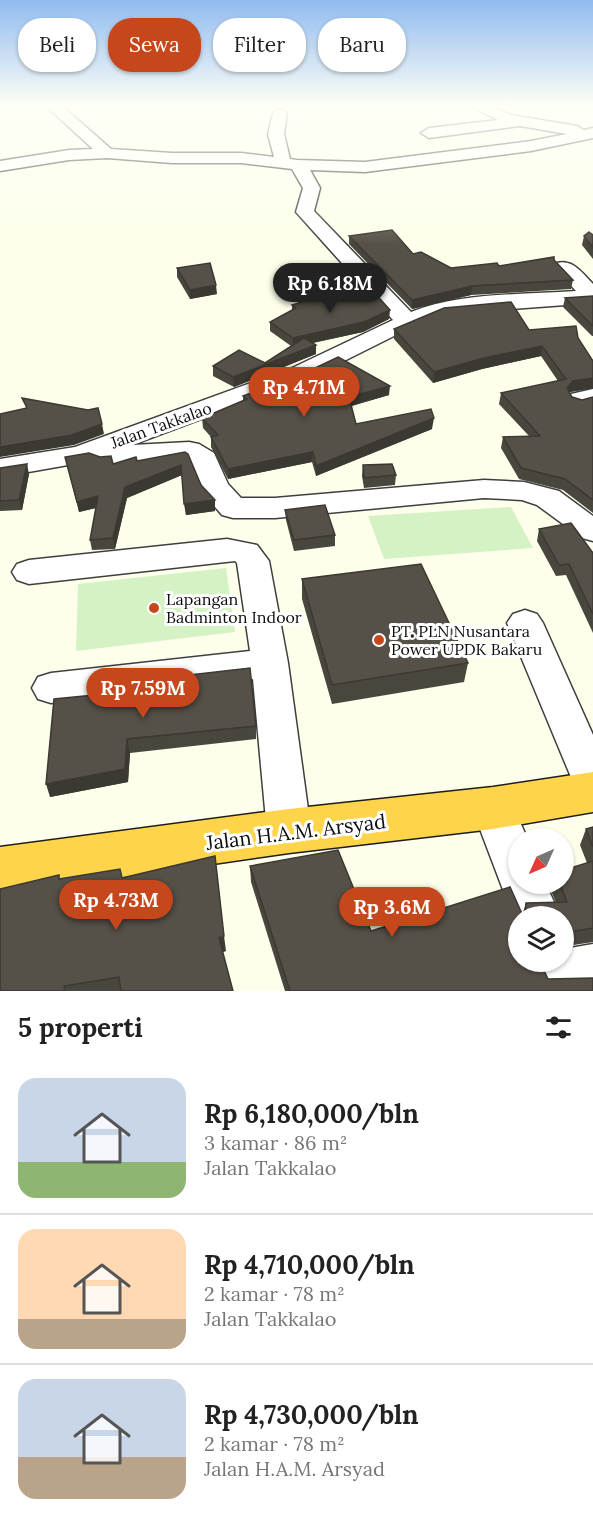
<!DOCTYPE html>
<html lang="id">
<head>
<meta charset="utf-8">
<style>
	body { margin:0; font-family:Lora,serif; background:#f2f2f2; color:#222; height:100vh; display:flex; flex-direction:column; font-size:22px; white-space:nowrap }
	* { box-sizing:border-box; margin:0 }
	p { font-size:20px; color:#767676 }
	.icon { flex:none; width:33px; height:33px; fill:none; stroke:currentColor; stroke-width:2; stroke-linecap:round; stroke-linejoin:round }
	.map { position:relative; height:991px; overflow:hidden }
	.side { display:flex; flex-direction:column; background:#fff; flex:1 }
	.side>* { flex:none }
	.hud { position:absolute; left:18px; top:18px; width:558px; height:54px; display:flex; gap:12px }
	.needle { width:39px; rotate:225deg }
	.fabs { position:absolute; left:508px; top:828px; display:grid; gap:12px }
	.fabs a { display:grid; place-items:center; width:66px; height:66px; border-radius:50%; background:#fff; box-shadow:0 2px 4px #0004; font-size:30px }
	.price { position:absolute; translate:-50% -51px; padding:0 14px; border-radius:21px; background:#c5471b; color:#fff; font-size:20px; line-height:39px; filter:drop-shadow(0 2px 3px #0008) }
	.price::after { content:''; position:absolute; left:50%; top:36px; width:18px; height:14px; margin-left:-9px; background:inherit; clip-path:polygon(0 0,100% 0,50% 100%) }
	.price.selected { background:#222; color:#fff }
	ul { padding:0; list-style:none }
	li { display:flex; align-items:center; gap:18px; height:150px; padding:0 18px }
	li+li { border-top:2px solid #e0e0e0 }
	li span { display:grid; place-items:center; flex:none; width:168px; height:120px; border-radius:18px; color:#555 }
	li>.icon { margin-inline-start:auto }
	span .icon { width:72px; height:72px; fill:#fffc; stroke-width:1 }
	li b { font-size:26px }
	h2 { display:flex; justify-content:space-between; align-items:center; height:72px; padding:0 18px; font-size:26px }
	.chip { padding:0 21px; border-radius:24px; background:#fff; box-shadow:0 2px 4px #0004; font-size:21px; line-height:54px }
	.chip.selected { background:#c5471b; color:#fff }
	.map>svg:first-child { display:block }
	.pitch { fill:#d5f2c5 }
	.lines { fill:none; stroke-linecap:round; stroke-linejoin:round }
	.minor-casing { stroke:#3f3f3f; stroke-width:3 }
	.highway-casing { stroke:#1d1d1d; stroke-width:3 }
	.minor { fill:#fff; fill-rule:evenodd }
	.highway { fill:#fed44a; fill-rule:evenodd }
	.wall { fill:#49463e }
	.shaded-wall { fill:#3c3932 }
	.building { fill:#555148; stroke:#3c3932; stroke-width:1.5 }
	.poi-dot { fill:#c5471b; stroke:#fff; stroke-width:2 }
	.labels { text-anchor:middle; stroke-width:6; stroke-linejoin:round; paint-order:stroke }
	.street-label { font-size:16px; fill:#0c0c0c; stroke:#fff }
	.poi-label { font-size:16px; fill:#0c0c0c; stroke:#fff; text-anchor:start }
	.near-street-label { font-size:20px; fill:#0c0c0c; stroke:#fff }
</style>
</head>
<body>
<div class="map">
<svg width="593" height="991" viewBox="0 0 593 991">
	<rect width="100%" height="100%" fill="#fdffeb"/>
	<path class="pitch" d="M511,507l22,41 -149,11 -16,-43z
		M226,568l9,64 -159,19 2,-67z"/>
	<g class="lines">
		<defs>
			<path id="minor" d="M46,106h16l49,43 61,4h69l33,4 -6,-23 5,-21 7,-4 7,4 -3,21 6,25 7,1 68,2 166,-21 36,-7 -47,-8 -91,12 -8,-5 8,-5 69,-8 -28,-14h19l22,9 66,11 7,4 9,-2v10l-62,13 -166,21 -55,-2 10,18 -6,23 97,101c51,-20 111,-17 165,-21l-22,-24 3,-4c16,-4 25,10 36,21v19l-111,8 -40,5 -44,18 -88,44 -178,67 57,-3 10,2 15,9 14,31 13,14h34l209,-18 40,2 35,9 34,25v25l-11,-3 -45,-33 -15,-5 -38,-2 -209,20h-42l-11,-3 -18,-21 -13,-31 -7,-4 -82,6 -11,-4 -91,16v-18l75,-12 217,-79 101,-48 -97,-108 7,-24 -11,-19 -51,-6h-69l-65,-5 -38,2 -69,11v-10l69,-11 24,-1z
				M593,389v16l-13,3 -9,-2 -4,-6 4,-6z
				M227,539l30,6 12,16 19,102 23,168 -7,14 -15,6 -15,-6 -7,-14 -14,-152 -202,24 -13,-4 -6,-11 6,-11 13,-4 199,-22 -13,-88 -2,-2 -206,23 -12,-4 -5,-8 5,-8 12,-4z
				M525,610l12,4 6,9 50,112v64l-15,-5 -71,-171 6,-9z
				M493,789l15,5 19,44h-8v46h27l14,32h-41v16l-47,-124 6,-14z
				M593,944v47h-51l-7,-16 6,-13h23v-13z"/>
			<path id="highway" d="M593,772v40l-100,17 -204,24 -289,42v-48l289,-38 204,-22z"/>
		</defs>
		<use href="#minor" class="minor-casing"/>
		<use href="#highway" class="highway-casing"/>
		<use href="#minor" class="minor"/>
		<use href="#highway" class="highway"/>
	</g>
	<path class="wall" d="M593,235v24l-11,-14 2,-9z
		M349,236l64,18 38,14 48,-2 55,-6 19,20 -2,9 -100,6 -59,14 -63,-65z
		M177,268l40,26 -27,5 -13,-22z
		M593,296v40h-1l-29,-29 2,-9z
		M323,299l66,20 -26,13 -50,11 3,2v9l-82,33 -21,-11v-10l52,-3 26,-17 -21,-15v-9l22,-12v-5z
		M394,329l135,1 49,8 15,23v27l-23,4v1l2,4 10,3 11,-3v116l-30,-23 -44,-11 -18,-31 2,-11 26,-1 -30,-32 2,-11 57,-12 -17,-25 -59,13 -49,14 -39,-44z
		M389,395l-38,11 5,18 76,5 -116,47 -4,-14 -84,17 -17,-32v-10l-8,-9 -1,-10 41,-17v-5z
		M185,452l30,59 -29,4 -4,-40 -55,23 -12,51 -23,1 -2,-10 6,-32 -17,4 -14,-55 48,7 24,-3z
		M363,465l33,10 -1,10 -31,3 -2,-12z
		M0,468l29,6 -7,36 -22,1z
		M285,510l50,25v11l-41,5 -8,-31z
		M539,529l54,24v80l-27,-58 -10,1 -19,-35z
		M302,579l166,84 -4,19 -132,22 -30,-105z
		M54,699l202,27v13l-126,14 -2,29 -78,15z
		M593,827v115l-26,4 -3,8v-38h-45l29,63 45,12h-308l-34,-109 -1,-16 121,65 151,-16 4,-12h30l-6,-15 2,-4h12l23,-21 -7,-18 6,-16z
		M59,875l1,4 62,-1 104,73 -3,1 10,39h-233z"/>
	<path class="shaded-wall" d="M216,285l1,9 -27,5v-9z
		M472,286l-1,9 -59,14v-9z
		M390,310l-1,9 -26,13 -70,15v-9z
		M316,345v9l-82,33 -1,-10z
		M542,346l-1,10 -59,13 -49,14 1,-11 50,-14z
		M593,378v10l-23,4 -5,7 2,-11 6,-7z
		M390,386l-1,9 -41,12 1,-10z
		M434,418l-2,11 -116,47v-10z
		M102,424l2,10 -30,11 -74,12v-10z
		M313,452l-1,10 -84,17v-10z
		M27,464l2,10 -7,36 -3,-10z
		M181,465l1,10 -55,23 -12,51 -2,-11 12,-51z
		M98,496l2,11 -21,5 -2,-10z
		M215,500v11l-29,4 -2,-11z
		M127,739l3,14 -2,29 -78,15 -4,-13z
		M224,936l2,15 -5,1 -2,-14z"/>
	<path class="building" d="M392,230l21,24 8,-2 30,16 46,-5 2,3 55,-9v3l19,20 -101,6 -60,14 -63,-64z
		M589,232l4,3v13l-9,-12z
		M210,263l6,22 -26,5 -13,-22z
		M372,290l18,20 -26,12 -71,16 -23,-16 26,-14 -4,-3 28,-9 3,3z
		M593,296v30l-28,-28z
		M511,302l18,28 47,-4 2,12 15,23v17l-20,3 -6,7 5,9 10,3 11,-3v103l-28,-21 -44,-11 -18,-31 37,-1 -39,-43 65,-14 -24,-33 -58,12 -50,14 -40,-43 50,-21z
		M304,338l12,7 -83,32 -20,-11 26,-16 26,13z
		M338,357l52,29 -41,11 7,27 75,-15 3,9 -118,48 -3,-14 -85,17 -17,-32 7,-2 -16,-17 45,-19 -4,-3 68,-26z
		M22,398l66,12 10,-2 4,16 -30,11 -72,12v-33l27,-6z
		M185,452l3,2 13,31 14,15 -31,4 -3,-39 -56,22 -12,51 -23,2 8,-44 -21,6 -12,-45 24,-4 11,4 11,-1 2,8 23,-7 1,4z
		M27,464l-8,36 -19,1v-33z
		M392,464l4,11 -32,3 -1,-13z
		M325,505l10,30 -41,5 -9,-30z
		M571,523l22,30v61l-24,-50 -10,1 -20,-36z
		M421,564l47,99 -136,22 -30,-106z
		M250,668l6,58 -129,13 -2,30 -79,15 8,-85 92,-9v-10z
		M593,827v20l-7,-18z
		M338,850l33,81 139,-44 13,29h-4v46h21l8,17 45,-1v13h-303l-40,-125z
		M215,856l9,80 -5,2 14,53h-112l-2,-14 -55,9 1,5h-65v-102l59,-14v4l61,-10 2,9z
		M593,861v67l-23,4 -2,13h-4v-29h-39l1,-13 41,-1 -7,-18h4v-14z"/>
	<linearGradient id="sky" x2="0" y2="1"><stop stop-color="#90bbef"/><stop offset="0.43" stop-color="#fefff6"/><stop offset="1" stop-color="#fefff6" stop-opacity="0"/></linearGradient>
	<rect width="593" height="245" fill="url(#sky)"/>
	<g class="poi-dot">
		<circle cx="154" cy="608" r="6"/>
		<circle cx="379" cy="640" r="6"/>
	</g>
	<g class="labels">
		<g class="street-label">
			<text transform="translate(161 425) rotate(-20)" y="6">Jalan Takkalao</text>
		</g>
		<g class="poi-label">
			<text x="166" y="605">Lapangan<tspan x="166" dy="18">Badminton Indoor</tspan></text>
			<text x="391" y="637">PT. PLN Nusantara<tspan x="391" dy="18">Power UPDK Bakaru</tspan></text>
		</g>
		<g class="near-street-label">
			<text transform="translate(296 832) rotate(-7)" y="7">Jalan H.A.M. Arsyad</text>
		</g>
	</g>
</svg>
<div class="fabs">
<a><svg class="needle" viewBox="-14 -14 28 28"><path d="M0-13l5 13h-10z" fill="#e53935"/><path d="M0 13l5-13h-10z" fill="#767676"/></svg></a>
<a><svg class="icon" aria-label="layers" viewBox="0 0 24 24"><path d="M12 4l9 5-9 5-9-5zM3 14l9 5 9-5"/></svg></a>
</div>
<b class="price selected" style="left:330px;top:314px">Rp 6.18M</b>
<b class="price" style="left:304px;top:418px">Rp 4.71M</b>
<b class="price" style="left:143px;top:719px">Rp 7.59M</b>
<b class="price" style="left:116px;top:931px">Rp 4.73M</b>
<b class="price" style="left:392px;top:938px">Rp 3.6M</b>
<div class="hud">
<a class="chip">Beli</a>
<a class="chip selected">Sewa</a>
<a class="chip">Filter</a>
<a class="chip">Baru</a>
</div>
</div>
<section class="side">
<h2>5 properti<svg class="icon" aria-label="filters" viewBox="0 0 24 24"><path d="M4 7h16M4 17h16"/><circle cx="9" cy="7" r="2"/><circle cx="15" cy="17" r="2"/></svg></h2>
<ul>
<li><span style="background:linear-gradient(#c9d6e8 70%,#8fb573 0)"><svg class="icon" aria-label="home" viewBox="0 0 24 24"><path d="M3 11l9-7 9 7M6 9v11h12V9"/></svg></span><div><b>Rp 6,180,000/bln</b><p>3 kamar · 86 m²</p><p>Jalan Takkalao</p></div></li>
<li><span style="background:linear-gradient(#ffd9b3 75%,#b9a48a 0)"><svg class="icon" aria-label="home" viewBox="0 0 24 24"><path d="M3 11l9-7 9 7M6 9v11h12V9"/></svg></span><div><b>Rp 4,710,000/bln</b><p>2 kamar · 78 m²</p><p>Jalan Takkalao</p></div></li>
<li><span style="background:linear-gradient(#c9d6e8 65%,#b9a48a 0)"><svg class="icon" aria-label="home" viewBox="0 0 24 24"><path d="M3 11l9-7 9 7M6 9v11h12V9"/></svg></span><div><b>Rp 4,730,000/bln</b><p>2 kamar · 78 m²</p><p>Jalan H.A.M. Arsyad</p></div></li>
</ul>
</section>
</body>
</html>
